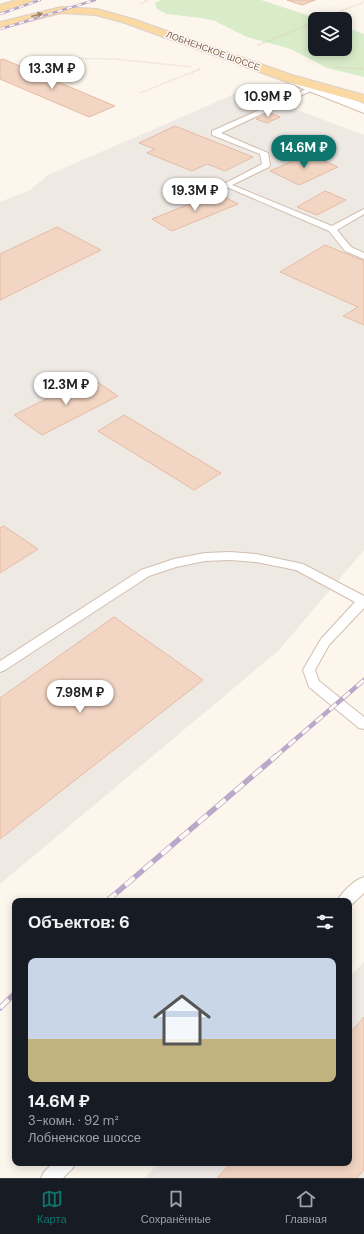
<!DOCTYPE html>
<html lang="ru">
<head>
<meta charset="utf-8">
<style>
	body { margin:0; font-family:"DM Sans",sans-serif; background:#242831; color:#f1f3f6; height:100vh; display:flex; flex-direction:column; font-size:15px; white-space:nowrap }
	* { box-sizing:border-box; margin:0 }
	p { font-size:13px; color:#9ea1a6 }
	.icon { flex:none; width:22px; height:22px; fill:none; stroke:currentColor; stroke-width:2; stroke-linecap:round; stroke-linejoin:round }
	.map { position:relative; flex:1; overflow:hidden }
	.panel { position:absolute; left:12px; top:898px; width:340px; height:268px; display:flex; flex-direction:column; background:#171b24; border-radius:8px; box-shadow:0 2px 10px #0003 }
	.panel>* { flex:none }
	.buttons { position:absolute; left:308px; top:12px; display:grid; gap:8px }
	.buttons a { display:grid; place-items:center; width:44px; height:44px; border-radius:8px; background:#171b24; box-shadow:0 2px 10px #0003; font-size:20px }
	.price { position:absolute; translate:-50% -34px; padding:0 9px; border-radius:14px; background:#fff; color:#222; font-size:13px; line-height:26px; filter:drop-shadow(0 1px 2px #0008) }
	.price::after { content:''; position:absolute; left:50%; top:24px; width:12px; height:9px; margin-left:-6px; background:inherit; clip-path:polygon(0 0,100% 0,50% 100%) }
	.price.on { background:#0f766e; color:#fff }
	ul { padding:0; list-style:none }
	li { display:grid; align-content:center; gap:8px; height:212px; padding:0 16px }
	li+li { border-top:1px solid #363941 }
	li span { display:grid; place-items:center; height:124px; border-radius:8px; color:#555 }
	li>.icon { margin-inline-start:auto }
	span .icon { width:72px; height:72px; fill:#fffc; stroke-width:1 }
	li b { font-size:17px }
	h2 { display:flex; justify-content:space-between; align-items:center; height:48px; padding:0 16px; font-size:17px }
	.menu { display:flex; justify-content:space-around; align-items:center; height:56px; border-top:1px solid #363941; background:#171b24; font-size:11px; color:#9ea1a6 }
	.menu a { display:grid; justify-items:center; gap:2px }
	.menu .on { color:#0f766e }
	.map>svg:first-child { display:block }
	.industrial { fill:#efe9e4 }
	.green { fill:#d8ecc9 }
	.building { fill:#f3d5c3; stroke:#e6bba3 }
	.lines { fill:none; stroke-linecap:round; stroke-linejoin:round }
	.service-casing { stroke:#d1beb0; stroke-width:2 }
	.secondary-casing { stroke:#d6c0b0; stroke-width:2 }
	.primary-casing { stroke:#dad1cd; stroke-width:2 }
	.path { stroke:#d9b8a5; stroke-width:1.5; stroke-dasharray:0.5 1.5; stroke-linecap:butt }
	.service { fill:#fff; fill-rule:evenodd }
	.secondary { fill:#fff; fill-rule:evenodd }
	.primary { fill:#fbd9a5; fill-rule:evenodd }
	.rail-far2-casing { stroke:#b9a8c9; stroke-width:2.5 }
	.rail-far1-casing { stroke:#b9a8c9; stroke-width:4.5 }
	.rail-casing { stroke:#b9a8c9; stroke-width:5.5 }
	.rail-far2 { stroke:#fffaf3; stroke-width:1.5; stroke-dasharray:5; stroke-linecap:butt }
	.rail-far1 { stroke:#fffaf3; stroke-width:3; stroke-dasharray:9; stroke-linecap:butt }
	.rail { stroke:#fffaf3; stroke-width:4; stroke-dasharray:12; stroke-linecap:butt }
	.oneway { fill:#a18267 }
	.labels { text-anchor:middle; stroke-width:3; stroke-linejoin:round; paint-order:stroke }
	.far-street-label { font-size:9px; fill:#7a5c4d; stroke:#fffaf3 }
</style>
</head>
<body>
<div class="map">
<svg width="364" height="1178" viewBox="0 0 364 1178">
	<rect width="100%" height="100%" fill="#fdf6ec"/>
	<path class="industrial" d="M244,90l120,45v415l-86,101 -278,233v-682l30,-12 18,-15z
		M364,962v216h-220l15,-15h190v-186z"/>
	<path class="green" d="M161,0h100l58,19h-4v30h30v-22l19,7v43l-37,-9 -36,-19 -44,-12 -32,-16 -14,-3 -34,-4 -10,-5 -2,-6z"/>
	<path class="building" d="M287,0h28l-13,5z
		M3,59l112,47 -26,11 -89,-38v-19z
		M270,113l10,4 -13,6 -11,-4z
		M175,126l78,31 -28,14 -18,-7 -15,7 -45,-18 8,-4 -16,-6z
		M308,154l30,13 -39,18 -29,-14z
		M325,191l21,9 -29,15 -20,-8z
		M217,193l21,11 -66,27 -20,-12z
		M57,227l44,23 -101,50v-46z
		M325,245l39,16v64l-21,-9 15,-9 -78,-35z
		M90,377l28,19 -76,39 -28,-20z
		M124,415l97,58 -27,17 -96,-59z
		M4,526l34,23 -38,24v-45z
		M114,617l89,63 -203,159v-141z
		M364,1017v153l-7,8h-140l14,-15h118v-129z"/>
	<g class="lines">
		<defs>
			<path id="service" d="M313,86l2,1v2l-94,44 47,20 2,12 -1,2 -37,18 100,41 32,-17v5l-27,16 14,17 13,6v6l-19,-8 -16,-20 -107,-46 40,-21 -2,-10 -48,-19v-4z
				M230,552l26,2 47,10 61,32v12l-35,37 -14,25 4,11 45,36v12l-5,-1 -50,-41 -6,-17 18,-31 34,-37 -59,-32 -40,-8 -26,-2 -25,1 -29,6 -27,9 -144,94 -5,2v-11l141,-91 33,-11 31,-6z
				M364,877v16l-14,13h-1v-5h-12c5,-9 17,-21 27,-24z
				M53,1163h22l-3,6 -9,9h-22l3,-6z"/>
			<path id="secondary" d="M293,76l71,28v9l-75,-30 -2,-3 2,-3z"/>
			<path id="primary" d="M16,0h17l-2,2 -31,10v-7z
				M61,7l36,2 36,10 159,56 72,20v8l-80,-22 -159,-58 -29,-8 -35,-2 -61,16v-7z"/>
		</defs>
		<use href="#service" class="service-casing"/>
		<use href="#secondary" class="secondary-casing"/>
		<use href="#primary" class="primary-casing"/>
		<path class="path" d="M141,4l7,-4
			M321,19l43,-17
			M258,45l57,-23
			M33,58l82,1 77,8
			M334,67l30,2
			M140,93l60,-24"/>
		<use href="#service" class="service"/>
		<use href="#secondary" class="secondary"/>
		<use href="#primary" class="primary"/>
		<defs>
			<path id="rail-far2" d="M0,14l40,-14
				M0,29l95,-29"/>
			<path id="rail-far1" d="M275,757l89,-77"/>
			<path id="rail" d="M107,901l169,-145
				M0,1008l15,-15"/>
		</defs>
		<use href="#rail-far2" class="rail-far2-casing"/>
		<use href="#rail-far1" class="rail-far1-casing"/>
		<use href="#rail" class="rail-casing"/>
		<use href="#rail-far2" class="rail-far2"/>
		<use href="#rail-far1" class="rail-far1"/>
		<use href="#rail" class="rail"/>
	</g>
	<defs><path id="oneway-solid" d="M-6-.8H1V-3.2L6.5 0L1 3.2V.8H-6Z"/></defs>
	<use class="oneway" href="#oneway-solid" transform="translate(37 15) rotate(-15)"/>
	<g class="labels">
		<g class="far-street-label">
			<text transform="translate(213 51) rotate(20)" y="3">ЛОБНЕНСКОЕ ШОССЕ</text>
		</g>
	</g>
</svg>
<div class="buttons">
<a><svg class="icon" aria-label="layers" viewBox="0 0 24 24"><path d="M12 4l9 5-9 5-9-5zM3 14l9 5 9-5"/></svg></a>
</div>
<b class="price" style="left:52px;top:90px">13.3M ₽</b>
<b class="price" style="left:268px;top:118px">10.9M ₽</b>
<b class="price on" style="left:304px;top:169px">14.6M ₽</b>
<b class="price" style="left:195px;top:212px">19.3M ₽</b>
<b class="price" style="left:66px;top:406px">12.3M ₽</b>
<b class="price" style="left:80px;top:714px">7.98M ₽</b>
<section class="panel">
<h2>Объектов: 6<svg class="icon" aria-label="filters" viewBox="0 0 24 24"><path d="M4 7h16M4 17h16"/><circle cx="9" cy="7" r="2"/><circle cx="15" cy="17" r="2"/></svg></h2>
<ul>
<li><span style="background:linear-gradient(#c9d6e8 65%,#c2b280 0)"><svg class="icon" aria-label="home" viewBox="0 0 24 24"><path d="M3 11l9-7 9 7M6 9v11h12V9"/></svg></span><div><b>14.6M ₽</b><p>3-комн. · 92 m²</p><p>Лобненское шоссе</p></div></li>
</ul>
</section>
</div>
<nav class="menu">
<a class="on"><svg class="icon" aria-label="map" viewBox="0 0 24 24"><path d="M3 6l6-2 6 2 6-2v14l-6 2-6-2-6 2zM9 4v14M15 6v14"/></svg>Карта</a>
<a><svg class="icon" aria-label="saved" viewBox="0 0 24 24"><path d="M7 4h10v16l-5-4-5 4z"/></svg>Сохранённые</a>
<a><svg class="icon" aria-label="home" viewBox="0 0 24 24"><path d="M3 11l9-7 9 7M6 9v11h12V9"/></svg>Главная</a>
</nav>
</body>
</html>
